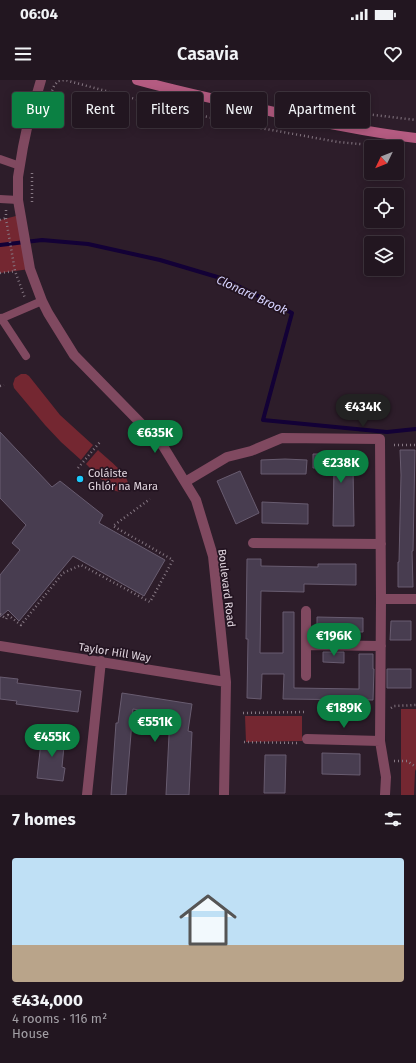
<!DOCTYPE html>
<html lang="en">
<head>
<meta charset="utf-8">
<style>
	body { margin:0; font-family:"Fira Sans",sans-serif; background:#2e232d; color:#f1f3f6; height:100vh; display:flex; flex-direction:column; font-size:15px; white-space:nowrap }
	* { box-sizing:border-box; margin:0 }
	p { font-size:13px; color:#a29fa5 }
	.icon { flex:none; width:22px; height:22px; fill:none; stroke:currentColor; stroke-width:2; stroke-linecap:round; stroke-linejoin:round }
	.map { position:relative; height:715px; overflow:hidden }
	.drawer { display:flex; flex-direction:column; background:#221620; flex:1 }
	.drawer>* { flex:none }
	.hud { position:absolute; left:12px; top:12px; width:392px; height:36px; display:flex; gap:8px }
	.needle { width:26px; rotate:227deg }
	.buttons { position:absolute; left:364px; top:60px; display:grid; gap:8px }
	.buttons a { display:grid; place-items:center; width:40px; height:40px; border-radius:4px; background:#221620; box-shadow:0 2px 10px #0003,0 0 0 1px #3f353e; font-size:20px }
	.price { position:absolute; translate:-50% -34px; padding:0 9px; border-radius:14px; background:#0b8043; color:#fff; font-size:13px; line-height:26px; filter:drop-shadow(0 1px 2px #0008) }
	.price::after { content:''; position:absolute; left:50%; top:24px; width:12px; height:9px; margin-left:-6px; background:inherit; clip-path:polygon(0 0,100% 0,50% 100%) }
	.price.selected { background:#222; color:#fff }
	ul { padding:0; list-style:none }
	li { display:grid; align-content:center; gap:8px; height:212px; padding:0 12px }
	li+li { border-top:1px solid #3f353e }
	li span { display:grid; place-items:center; height:124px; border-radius:4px; color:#555 }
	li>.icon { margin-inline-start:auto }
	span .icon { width:72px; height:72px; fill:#fffc; stroke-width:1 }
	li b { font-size:17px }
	h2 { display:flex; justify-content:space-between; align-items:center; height:48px; padding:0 12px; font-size:17px }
	.tag { padding:0 14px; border-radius:4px; background:#221620; box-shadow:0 2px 10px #0003,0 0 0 1px #3f353e; font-size:14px; line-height:36px }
	.tag.selected { background:#0b8043; color:#fff }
	.status { display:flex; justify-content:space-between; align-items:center; height:28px; padding:0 20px; background:#221620; direction:ltr }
	.status svg { height:11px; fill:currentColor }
	header { display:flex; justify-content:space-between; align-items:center; height:52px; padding:0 12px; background:#221620; font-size:18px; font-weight:600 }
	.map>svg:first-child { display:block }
	.green { fill:#742731 }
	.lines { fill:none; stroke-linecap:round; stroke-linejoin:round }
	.stream { stroke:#130136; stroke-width:4 }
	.building { fill:#483d50; stroke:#685c70 }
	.path { stroke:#867883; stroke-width:2.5; stroke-dasharray:1 3; stroke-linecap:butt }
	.service { stroke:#804960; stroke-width:8 }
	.minor { stroke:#804960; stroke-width:10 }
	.secondary { stroke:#b45b81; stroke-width:10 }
	.poi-dot { fill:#1acafc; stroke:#231421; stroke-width:1.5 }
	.labels { text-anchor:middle; stroke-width:3.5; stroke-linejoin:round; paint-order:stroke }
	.poi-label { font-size:11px; fill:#e1d6df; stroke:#231421; text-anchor:start }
	.street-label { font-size:11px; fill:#e1d6df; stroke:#231421 }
	.water-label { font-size:12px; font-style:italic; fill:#d6d2fe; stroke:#231421 }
</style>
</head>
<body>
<div class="status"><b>06:04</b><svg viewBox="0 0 49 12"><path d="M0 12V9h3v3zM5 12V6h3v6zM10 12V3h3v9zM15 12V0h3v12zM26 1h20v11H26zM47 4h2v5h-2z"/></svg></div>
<header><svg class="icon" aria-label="menu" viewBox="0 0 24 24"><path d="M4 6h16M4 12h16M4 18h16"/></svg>Casavia<svg class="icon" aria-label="heart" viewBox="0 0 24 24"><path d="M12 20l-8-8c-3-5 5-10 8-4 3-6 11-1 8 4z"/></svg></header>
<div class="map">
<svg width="416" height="715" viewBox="0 0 416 715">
	<rect width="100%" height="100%" fill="#2d1d2a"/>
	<path class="green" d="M20,135l10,54 -30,4v-53z
		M21,294h5l3,2 31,39 33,30 -12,15 -20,-18 -16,-17 -31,-37 -1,-4 2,-6z
		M98,370c7,7 29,23 30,33 0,2 -1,4 -2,6l-6,3 -8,-2 -26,-26z
		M401,629h15v60l-1,2 -1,24h-13z
		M245,636h57v25l-56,1z"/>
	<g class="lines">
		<path class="stream" d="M0,165l42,-5 46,4 72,16 64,19 68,34 -29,107 124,12 29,-3"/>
	</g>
	<path class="building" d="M0,352l52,55 8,-6 43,34 -4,8 66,37 -21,36 -71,-40 -54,65 -11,-11 -8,7v-42l20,-25 -8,-7 14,-18 -26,-27z
		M400,370h15l-2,101h-1l1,36h-15v-25h1l2,-87z
		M313,374h46v14h-6l1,58h-21l1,-58h-21z
		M285,379l22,1 -1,14h-45v-14z
		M240,391l19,42 -23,11 -19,-43z
		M262,422l46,2v20l-46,-1z
		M247,479h14v7l57,1v-3h38v21l-52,-1v8l-43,-1 -1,62h23v-41h11v76l65,1v-35h14v15h1l-1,31 -90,-1 1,-25h-22l-1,25 -14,-1 1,-59h-2z
		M317,537l46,1v14h-18v7h-22v-7l-6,-1z
		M391,541h20v19h-21z
		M323,572h21v11l-21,-1z
		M387,589h24v19h-24z
		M0,597l18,2 -1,4 64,8 -3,21 -62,-8 1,-3 -17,-2z
		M122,613l70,11 -4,27 4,1 -3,63h-23l4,-80 -37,-6 -7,86h-15l5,-72h2z
		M42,653l23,3 -3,31 3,1 -2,13 -26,-3z
		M322,673l38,1v21l-38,-1z
		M265,675h21l-1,38h-21z"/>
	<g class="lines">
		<path class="path" d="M49,18l5,-12 4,-5 7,-1 115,31 75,16 83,15 32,3
			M282,20l84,14 50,6
			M32,122v-29
			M6,130v9l9,52 10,27
			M0,140l6,-2
			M0,193l16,-2
			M0,306l4,-1
			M394,365h22
			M78,388l22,-26
			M0,534l6,5 2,-4 13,10 42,-52 18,-8 69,37 23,-42 -60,-34 37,-27
			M391,628l3,-2 22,-1
			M243,633l62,-1
			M244,662l53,1
			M394,681h13l9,6"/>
		<path class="service" d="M0,79l20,7
			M0,119l18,1
			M1,238l25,38
			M0,239l42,-18"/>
		<path class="minor" d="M41,0l-14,48 -4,19 -5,30v23l12,69 12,32 6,12 26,42 89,91 33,54 17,56 13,126 -2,113
			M185,402l42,-25 24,-6 31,-13 98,1 1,160
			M253,463l128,1
			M306,565v-34
			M0,566l226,36
			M306,596v-31l75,1
			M307,659l73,2
			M87,715l14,-134
			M385,715l1,-18 -6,-36 1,-142h35"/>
		<path class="secondary" d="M137,0c43,12 86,21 128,30 50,11 100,22 151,28"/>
	</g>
	<circle class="poi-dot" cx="80" cy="399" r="4"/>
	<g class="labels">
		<g class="poi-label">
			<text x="88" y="397">Coláiste<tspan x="88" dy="13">Ghlór na Mara</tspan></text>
		</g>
		<g class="street-label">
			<text transform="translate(227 508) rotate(83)" y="4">Boulevard Road</text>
			<text transform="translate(115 572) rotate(9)" y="4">Taylor Hill Way</text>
		</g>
		<g class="water-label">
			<text transform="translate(252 215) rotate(25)" y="4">Clonard Brook</text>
		</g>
	</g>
</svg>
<div class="buttons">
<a><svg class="needle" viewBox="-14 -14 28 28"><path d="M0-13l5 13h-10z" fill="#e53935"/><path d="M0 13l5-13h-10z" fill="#a29fa5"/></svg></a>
<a><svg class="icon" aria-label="locate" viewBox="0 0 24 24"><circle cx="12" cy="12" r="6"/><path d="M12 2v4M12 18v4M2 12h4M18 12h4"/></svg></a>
<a><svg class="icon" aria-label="layers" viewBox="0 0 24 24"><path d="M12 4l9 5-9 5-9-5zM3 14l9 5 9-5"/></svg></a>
</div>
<b class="price selected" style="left:363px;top:348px">€434K</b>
<b class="price" style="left:155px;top:374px">€635K</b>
<b class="price" style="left:341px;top:404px">€238K</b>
<b class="price" style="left:334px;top:577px">€196K</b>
<b class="price" style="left:344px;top:649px">€189K</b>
<b class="price" style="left:155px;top:663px">€551K</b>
<b class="price" style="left:52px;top:678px">€455K</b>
<div class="hud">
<a class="tag selected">Buy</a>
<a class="tag">Rent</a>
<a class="tag">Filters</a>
<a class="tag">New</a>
<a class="tag">Apartment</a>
</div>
</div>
<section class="drawer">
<h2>7 homes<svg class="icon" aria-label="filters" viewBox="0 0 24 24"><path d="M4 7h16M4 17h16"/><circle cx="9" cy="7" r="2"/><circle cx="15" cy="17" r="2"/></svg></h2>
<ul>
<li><span style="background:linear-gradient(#bfe0f5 70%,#b9a48a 0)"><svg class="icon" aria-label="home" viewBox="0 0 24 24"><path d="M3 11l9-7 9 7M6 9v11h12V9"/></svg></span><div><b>€434,000</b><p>4 rooms · 116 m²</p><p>House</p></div></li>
</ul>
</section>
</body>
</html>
